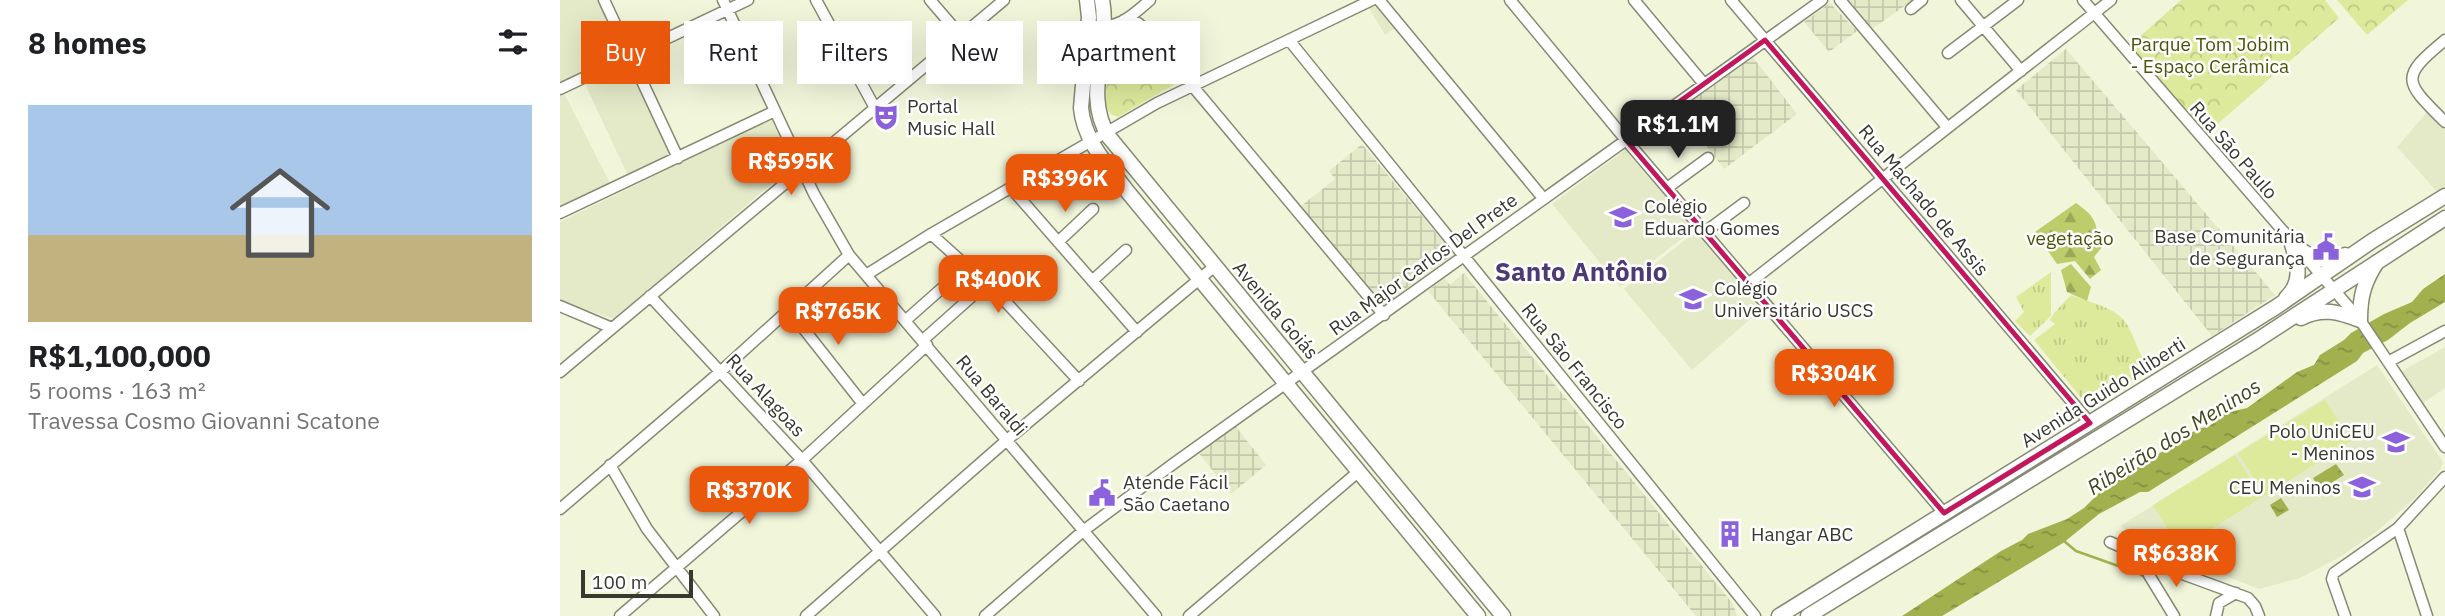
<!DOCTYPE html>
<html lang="en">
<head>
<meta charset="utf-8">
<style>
	body { margin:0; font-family:"IBM Plex Sans",sans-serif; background:#f2f2f2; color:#202124; height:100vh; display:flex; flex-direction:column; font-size:26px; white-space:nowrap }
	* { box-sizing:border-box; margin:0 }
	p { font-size:23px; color:#757577 }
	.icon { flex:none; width:38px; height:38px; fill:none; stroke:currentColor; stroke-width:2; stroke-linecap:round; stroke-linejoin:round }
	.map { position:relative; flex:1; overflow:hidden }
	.details { display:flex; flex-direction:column; background:#fff; width:560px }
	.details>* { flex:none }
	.hud { position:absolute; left:21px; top:21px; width:665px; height:63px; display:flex; gap:14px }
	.scale { position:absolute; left:21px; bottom:18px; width:112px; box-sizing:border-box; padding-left:7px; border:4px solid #37392f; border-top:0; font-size:19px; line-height:24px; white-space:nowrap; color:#37392f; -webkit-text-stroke:5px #fff; paint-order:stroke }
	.price { position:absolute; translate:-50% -60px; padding:0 16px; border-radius:14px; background:#ea580c; color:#fff; font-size:23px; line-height:46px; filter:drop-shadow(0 2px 4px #0008) }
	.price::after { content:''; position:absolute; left:50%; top:42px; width:21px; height:16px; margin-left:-10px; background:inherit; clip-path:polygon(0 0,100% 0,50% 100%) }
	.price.selected { background:#222; color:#fff }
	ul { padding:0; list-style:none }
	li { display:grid; align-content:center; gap:14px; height:371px; padding:0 28px }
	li+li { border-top:2px solid #e0e0e0 }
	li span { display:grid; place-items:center; height:217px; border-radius:0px; color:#555 }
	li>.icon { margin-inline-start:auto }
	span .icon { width:126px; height:126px; fill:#fffc; stroke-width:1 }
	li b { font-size:30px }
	h2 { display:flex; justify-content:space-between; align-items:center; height:84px; padding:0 28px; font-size:30px }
	.tag { padding:0 24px; border-radius:0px; background:#fff; box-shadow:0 7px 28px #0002; font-size:24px; line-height:63px }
	.tag.selected { background:#ea580c; color:#fff }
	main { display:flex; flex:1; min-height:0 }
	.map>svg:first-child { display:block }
	.built { fill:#e4eac8 }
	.industrial { fill:url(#industrial-grid) }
	.grass { fill:url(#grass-tufts) }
	.forest { fill:url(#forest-firs) }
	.park { fill:url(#park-crowns) }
	.pitch { fill:#ddea9c }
	.water { fill:url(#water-ripples) }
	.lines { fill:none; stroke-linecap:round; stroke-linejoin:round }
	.stream { stroke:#a2b04e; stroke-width:2.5 }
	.minor-casing { stroke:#868a72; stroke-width:13 }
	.major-casing { stroke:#868a72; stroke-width:17 }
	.minor { stroke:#fff; stroke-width:10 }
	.major { stroke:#fff; stroke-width:14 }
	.marked { fill:none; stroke:#c2185b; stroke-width:5; stroke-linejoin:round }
	.labels { text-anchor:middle; stroke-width:5; stroke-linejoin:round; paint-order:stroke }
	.park-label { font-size:19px; fill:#4b5408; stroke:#fff }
	.poi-label { font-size:19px; fill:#37392f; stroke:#fff; text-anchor:start }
	.street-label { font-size:19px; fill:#37392f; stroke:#fff }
	.water-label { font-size:21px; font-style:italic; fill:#41471e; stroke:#fff }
	.district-label { font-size:26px; font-weight:bold; fill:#4c3975; stroke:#fff }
</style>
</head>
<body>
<main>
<section class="details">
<h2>8 homes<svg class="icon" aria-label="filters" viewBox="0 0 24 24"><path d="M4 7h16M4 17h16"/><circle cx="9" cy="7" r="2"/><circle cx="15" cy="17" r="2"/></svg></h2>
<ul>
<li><span style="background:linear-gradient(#a9c7e8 60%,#c2b280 0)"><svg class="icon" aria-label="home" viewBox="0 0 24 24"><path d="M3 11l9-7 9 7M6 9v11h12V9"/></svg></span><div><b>R$1,100,000</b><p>5 rooms · 163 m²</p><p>Travessa Cosmo Giovanni Scatone</p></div></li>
</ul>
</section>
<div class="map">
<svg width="1885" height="616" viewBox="0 0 1885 616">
	<defs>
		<pattern id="industrial-grid" width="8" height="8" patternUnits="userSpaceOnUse" patternTransform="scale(1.75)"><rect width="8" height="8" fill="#e4eac8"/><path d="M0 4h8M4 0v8" fill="none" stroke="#c4c9ac"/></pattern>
		<pattern id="grass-tufts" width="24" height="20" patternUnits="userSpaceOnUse" patternTransform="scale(1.75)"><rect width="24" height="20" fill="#ddea9c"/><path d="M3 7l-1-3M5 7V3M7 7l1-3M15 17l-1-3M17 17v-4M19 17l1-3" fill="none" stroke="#bec987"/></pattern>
		<pattern id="forest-firs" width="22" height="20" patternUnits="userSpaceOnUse" patternTransform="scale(1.75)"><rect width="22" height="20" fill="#becd6b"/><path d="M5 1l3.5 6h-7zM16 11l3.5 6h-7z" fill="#9ba758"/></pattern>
		<pattern id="park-crowns" width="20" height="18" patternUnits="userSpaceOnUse" patternTransform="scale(1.75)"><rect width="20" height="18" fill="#ddea9c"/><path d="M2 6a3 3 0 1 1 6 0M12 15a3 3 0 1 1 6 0" fill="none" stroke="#bec987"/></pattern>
		<pattern id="water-ripples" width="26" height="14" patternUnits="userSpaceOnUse" patternTransform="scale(1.75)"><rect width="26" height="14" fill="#a2b04e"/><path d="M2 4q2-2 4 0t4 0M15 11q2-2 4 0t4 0" fill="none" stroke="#859041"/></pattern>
	</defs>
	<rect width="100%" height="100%" fill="#f1f6db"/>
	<path class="built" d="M0,0h38l26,54 -64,29z
		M813,7h4l17,22 -9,6 -16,-27z
		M70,63l42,92 -44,21 -43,-92z
		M4,93l47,92 -51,24v-114z
		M1868,111l17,16v64l-6,3 -42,-47z
		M211,119l22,46 -179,154 -54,-18v-79z
		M1065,150l69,79 -74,58 -68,-83z
		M1137,230l66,78 -71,62 -68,-81z
		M1885,347v41l-22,15 -21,-32z
		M1817,365l66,97 -3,8 -27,30 -37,32 -36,25 -40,21 -41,11 -79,-31 -60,-32z"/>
	<path class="industrial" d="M1287,0h66l-41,29z
		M1270,3l27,28 -28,21 -25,-30z
		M1506,49l209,246 -63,41 -196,-246z
		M1192,56l45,58 -73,55 -46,-60z
		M802,144l90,108 -1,4 -51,37 2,4 -17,12 -84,-103 34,-27 -6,-8z
		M904,273l269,331 4,12h-41l-268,-325 16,-13 6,7z
		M674,424l32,41 -35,29 -33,-42z"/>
	<path class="grass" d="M1491,272v44l-21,20 -15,-15 9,-9 -8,-15z
		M1511,295c16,7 40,11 52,24 13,16 13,35 28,48l-21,15 -13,-16 11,15 -38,22 -8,-4 -48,-59 21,-16 -5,-4 4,-7z"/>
	<path class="forest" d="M1516,203c14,10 22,17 21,35l11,2 -14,17 7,13 -11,9 -15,-18 -18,3 -22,-32z
		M1511,264l20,23 -4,14 -20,-9 -6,-22z"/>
	<path class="park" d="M1621,0h144l14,18 -134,117 -76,-89z
		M1777,0h71l-41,35z
		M569,30l9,3 37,47v4l-57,33 -7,-3 -5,-6 1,-59 5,-9z"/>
	<path class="pitch" d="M1765,400l26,41 -86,55 -27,-43z
		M1675,455l27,42 -82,52 -27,-44z"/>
	<path class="water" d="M1885,274v28l-35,21 -22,17 -25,13 -6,8 -209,131h-8l-41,22 -36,29 -121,73h-40l99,-65 21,-11 6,-6 39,-15 17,-11 18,-18 97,-62c9,0 19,-6 22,-14l26,-6 50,-36 17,-7 6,-10 24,-15 7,-7 33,-19 28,-12 11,-13z
		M1776,464l8,11 -24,15 -7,-12z
		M1721,498l8,12 -12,7 -7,-12z"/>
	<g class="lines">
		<path class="stream" d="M1504,541l12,10 62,22 8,5"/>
		<defs>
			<path id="minor" d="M44,0l74,158
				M163,0l91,194 35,61 307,361
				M256,0l59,108
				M370,0l31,36
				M819,0l164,198
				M950,0l116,140 318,373
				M1074,0l70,84
				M1171,0l359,423
				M1280,0l107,127
				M1401,0l60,71
				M1523,0l277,320 85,127
				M1351,9l11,-9
				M564,20l14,3 6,5 240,287
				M528,27c29,2 41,-8 62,-27
				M729,40l466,576
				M1885,40c-46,38 -41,41 0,82
				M1388,53l70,-53
				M0,89l188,-89
				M451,188l126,144
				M1107,188l41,-30
				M0,213l215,-102
				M1145,232l39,-29
				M371,234l72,65 76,82
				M498,242l35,-33
				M306,275l65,-41 226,-131 215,-103
				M532,281l34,-31
				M1188,284l363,-284
				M90,296l152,164 133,156
				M0,306l52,22
				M228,309l75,95
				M346,320l61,-54
				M363,340l64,-57
				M1828,362l57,-31
				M0,372l444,-372
				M50,465l37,64 67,87
				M0,509l160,-137 129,-117
				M1838,528l29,88
				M1550,542l67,30 71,26 7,8 4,10
				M1589,575l25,41
				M60,616l182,-156 125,-115
				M246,616l201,-176 208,-174
				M425,616l98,-85 90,-67 649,-464
				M629,616l169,-144
				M1656,616l3,-13 17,-10
				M1785,616l-13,-37 2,-6 64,-45 47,-51"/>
			<path id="major" d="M527,0l2,17 -8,91c3,33 27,58 46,83l351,425
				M542,0c9,46 -20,94 7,137l394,479
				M1732,244c18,13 31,22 53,11
				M1726,298c17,-16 12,-34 6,-54
				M1741,318c21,-11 38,-6 59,2 0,-24 4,-38 17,-58
				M1219,616l497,-309 96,-66 73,-45
				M1248,616l448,-275 189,-123"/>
		</defs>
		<use href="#minor" class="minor-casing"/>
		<use href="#major" class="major-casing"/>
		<use href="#minor" class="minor"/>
		<use href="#major" class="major"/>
	</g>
	<path class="marked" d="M1205,40l325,383 -146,90 -318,-373z"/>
	<defs>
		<symbol id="theatre-bare" viewBox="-9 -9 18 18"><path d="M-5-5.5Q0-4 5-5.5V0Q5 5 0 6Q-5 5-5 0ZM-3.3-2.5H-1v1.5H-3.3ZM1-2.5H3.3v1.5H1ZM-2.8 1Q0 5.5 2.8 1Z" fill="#8b61dc" stroke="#fff" stroke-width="2.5" paint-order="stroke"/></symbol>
		<symbol id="school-bare" viewBox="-9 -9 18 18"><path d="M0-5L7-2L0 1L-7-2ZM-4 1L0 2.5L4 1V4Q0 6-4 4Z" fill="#8b61dc" stroke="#fff" stroke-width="2.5" paint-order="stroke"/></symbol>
		<symbol id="civic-bare" viewBox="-9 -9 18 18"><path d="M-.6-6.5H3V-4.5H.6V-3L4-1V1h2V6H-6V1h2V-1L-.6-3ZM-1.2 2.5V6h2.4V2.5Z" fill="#8b61dc" stroke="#fff" stroke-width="2.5" paint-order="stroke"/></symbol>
		<symbol id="university-bare" viewBox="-9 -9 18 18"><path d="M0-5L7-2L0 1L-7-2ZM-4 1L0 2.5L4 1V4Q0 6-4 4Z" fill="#8b61dc" stroke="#fff" stroke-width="2.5" paint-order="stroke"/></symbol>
		<symbol id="building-bare" viewBox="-9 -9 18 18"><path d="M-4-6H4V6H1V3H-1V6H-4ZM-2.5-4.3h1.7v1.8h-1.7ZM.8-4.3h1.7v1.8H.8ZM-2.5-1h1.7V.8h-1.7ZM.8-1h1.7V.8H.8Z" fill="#8b61dc" stroke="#fff" stroke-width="2.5" paint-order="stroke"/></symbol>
	</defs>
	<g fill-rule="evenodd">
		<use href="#theatre-bare" x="307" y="98" width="38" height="38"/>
		<use href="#school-bare" x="1044" y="198" width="38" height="38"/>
		<use href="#civic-bare" x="1747" y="228" width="38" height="38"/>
		<use href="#university-bare" x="1114" y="280" width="38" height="38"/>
		<use href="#university-bare" x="1817" y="423" width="38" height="38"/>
		<use href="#school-bare" x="1783" y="468" width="38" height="38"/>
		<use href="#civic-bare" x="523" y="474" width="38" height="38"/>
		<use href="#building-bare" x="1151" y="515" width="38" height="38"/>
	</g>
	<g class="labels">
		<g class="park-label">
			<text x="1650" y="51">Parque Tom Jobim<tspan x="1650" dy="22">- Espaço Cerâmica</tspan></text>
			<text x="1510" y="245">vegetação</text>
		</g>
		<g class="poi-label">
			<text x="347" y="113">Portal<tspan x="347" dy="22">Music Hall</tspan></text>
			<text x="1084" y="213">Colégio<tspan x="1084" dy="22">Eduardo Gomes</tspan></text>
			<text x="1745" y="243" text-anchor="end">Base Comunitária<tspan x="1745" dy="22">de Segurança</tspan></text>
			<text x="1154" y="295">Colégio<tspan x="1154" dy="22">Universitário USCS</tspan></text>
			<text x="1815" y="438" text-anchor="end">Polo UniCEU<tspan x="1815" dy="22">- Meninos</tspan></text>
			<text x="563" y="489">Atende Fácil<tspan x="563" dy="22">São Caetano</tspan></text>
			<text x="1781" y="494" text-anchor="end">CEU Meninos</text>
			<text x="1191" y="541">Hangar ABC</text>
		</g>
		<g class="street-label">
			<text transform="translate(1674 150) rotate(49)" y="7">Rua São Paulo</text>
			<text transform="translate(1364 200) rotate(50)" y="7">Rua Machado de Assis</text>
			<text transform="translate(863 264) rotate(-36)" y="7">Rua Major Carlos Del Prete</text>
			<text transform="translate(716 310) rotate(50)" y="7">Avenida Goiás</text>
			<text transform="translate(1015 366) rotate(51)" y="7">Rua São Francisco</text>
			<text transform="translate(1543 392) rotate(-32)" y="7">Avenida Guido Aliberti</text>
			<text transform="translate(206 395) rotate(47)" y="7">Rua Alagoas</text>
			<text transform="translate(432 395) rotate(50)" y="7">Rua Baraldi</text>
		</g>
		<g class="water-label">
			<text transform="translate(1614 437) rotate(-32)" y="7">Ribeirão dos Meninos</text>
		</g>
		<g class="district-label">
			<text x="1021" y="281">Santo Antônio</text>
		</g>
	</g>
</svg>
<div class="scale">100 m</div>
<b class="price selected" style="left:1118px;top:160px">R$1.1M</b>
<b class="price" style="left:231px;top:197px">R$595K</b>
<b class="price" style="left:505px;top:214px">R$396K</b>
<b class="price" style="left:438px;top:315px">R$400K</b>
<b class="price" style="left:278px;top:347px">R$765K</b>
<b class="price" style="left:1274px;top:409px">R$304K</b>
<b class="price" style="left:189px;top:526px">R$370K</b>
<b class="price" style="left:1616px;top:589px">R$638K</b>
<div class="hud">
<a class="tag selected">Buy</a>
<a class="tag">Rent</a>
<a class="tag">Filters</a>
<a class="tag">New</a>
<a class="tag">Apartment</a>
</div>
</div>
</main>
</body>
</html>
